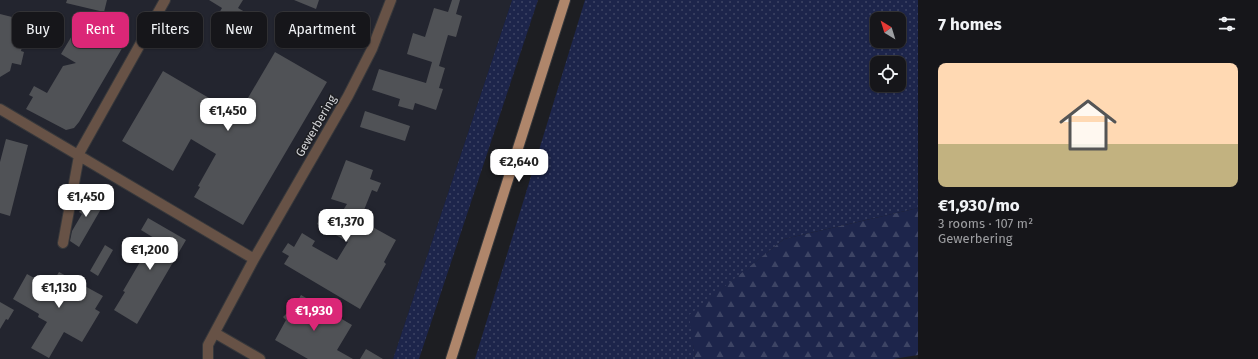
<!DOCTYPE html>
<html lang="en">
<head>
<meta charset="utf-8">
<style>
	body { margin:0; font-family:"Fira Sans",sans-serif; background:#232327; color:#f1f3f6; height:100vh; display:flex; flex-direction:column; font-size:15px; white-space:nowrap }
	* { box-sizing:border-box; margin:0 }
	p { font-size:13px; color:#9e9fa2 }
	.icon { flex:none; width:22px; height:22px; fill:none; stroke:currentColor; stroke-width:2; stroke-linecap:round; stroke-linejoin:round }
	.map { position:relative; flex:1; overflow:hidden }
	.panel { display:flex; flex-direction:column; background:#16161a; width:340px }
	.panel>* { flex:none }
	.banner { position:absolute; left:12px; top:12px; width:380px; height:36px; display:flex; gap:8px }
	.needle { width:26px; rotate:322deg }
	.fabs { position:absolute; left:870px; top:12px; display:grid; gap:8px }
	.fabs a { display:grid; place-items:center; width:36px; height:36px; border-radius:8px; background:#16161a; box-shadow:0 1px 3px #0004,0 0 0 1px #353539; font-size:20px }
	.price { position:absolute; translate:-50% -34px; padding:0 9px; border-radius:8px; background:#fff; color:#222; font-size:13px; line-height:26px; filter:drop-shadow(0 1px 2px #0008) }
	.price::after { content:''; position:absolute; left:50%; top:24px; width:12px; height:9px; margin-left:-6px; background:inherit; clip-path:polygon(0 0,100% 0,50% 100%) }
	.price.active { background:#db2777; color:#fff }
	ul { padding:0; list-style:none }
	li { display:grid; align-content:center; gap:8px; height:212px; padding:0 20px }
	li+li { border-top:1px solid #353539 }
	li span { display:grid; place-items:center; height:124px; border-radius:8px; color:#555 }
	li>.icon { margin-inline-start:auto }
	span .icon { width:72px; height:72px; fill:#fffc; stroke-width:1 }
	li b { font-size:17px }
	h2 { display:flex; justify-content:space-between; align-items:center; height:48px; padding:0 20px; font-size:17px }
	.chip { padding:0 14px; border-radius:8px; background:#16161a; box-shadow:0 1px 3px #0004,0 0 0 1px #353539; font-size:14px; line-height:36px }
	.chip.active { background:#db2777; color:#fff }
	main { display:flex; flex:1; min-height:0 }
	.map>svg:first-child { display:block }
	.built { fill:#23252f }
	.grass { fill:url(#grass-dots); fill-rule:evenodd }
	.forest { fill:url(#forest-firs) }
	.building { fill:#505256 }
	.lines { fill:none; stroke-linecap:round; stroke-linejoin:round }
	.minor-casing { stroke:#37383b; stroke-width:12 }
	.major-casing { stroke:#37383b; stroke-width:12 }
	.minor { stroke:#675246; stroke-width:10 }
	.major { stroke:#af866b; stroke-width:10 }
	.labels { text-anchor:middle; stroke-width:3; stroke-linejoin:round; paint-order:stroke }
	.street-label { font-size:12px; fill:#d4d5d8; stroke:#1d1e22 }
</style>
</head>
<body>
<main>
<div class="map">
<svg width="918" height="359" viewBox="0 0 918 359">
	<defs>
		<pattern id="grass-dots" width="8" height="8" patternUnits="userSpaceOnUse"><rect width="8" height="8" fill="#1d254b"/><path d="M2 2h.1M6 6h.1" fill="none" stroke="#3d4464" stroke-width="1.8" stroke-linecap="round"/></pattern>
		<pattern id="forest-firs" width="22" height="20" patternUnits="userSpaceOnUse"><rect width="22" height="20" fill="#1d254b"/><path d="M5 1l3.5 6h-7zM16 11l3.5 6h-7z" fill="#3d4464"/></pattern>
	</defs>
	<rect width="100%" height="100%" fill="#1d1e22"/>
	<path class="built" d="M0,0h512l-119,359h-393z"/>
	<path class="grass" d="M512,0h26l-119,359h-26z
		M585,0h333v208l-134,31 -94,76 5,44h-220zM877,19h22v22h-22zM877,63h22v22h-22z"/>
	<path class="forest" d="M918,208v147l-25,4h-198l-6,-44 95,-76z"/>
	<path class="building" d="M67,0h40l-3,12 -38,-9z
		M209,0h34l-5,8 26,15 -15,26 -38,-22 11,-19z
		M294,0h25l-3,9z
		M452,0h8l-4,14 6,2 -6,21 -8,-2 -9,31 6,2 -6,20 4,1 -7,21 -21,-7 -2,7 -15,-4 2,-7 -28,-9 7,-21 47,14 6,-21 -25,-8 6,-21 12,4 9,-29 14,4z
		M0,14l28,7 -7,30 3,1 -3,13 -9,-2 -2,8 -10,6z
		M79,24l26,15 3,-4 16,10 -45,77 -5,6 -8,2 -40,-21 7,-12 -4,-2 5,-9 13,7 16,-27 13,-3 -15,-9z
		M348,31l9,4 -3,7 -9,-4z
		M275,52l52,30 -84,143 -49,-28 6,-10 -2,-1 18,-32 -25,-15 -18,32 -51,-30 41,-70 75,44z
		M365,111l45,15 -5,15 -45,-14z
		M6,139l22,6 -18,71 -10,-3v-51z
		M346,160l27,10 -3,9 11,4 -4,9 -5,-2 -12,30 36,20 -12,22 2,2 -26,45 -76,-45 5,-8 -7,-4 6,-9 6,4 8,-14 13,8 -3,5 25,14 11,-18 -31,-18 5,-9 13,8 12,-19 -16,-5z
		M87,192l18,10 -26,45 -9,-6 2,-10 10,-17 -3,-2 4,-7 -3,-1z
		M148,218l38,22 -49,84 -23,-14 11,-18 -2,-1 31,-53 -13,-8z
		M105,245l8,5 -15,26 -8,-5z
		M59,272l44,24 -8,13 5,3 -18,30 -18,-10 -15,26 -18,-10 16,-26 -9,-5 1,-3 -26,-15 14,-25 23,13z
		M301,295l51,30 -15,25 16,9h-45l-33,-19 11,-20 -3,-3 5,-5 2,2z
		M0,302l14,8 -6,10 -2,-1 -6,10z
		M366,349l17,10h-23z"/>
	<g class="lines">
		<defs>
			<path id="minor" d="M0,109l254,150 94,-163 24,-47 19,-49
				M78,155l87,-155
				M63,243l16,-87
				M215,333l45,26
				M208,359v-14l46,-86"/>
			<path id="major" d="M451,359l114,-359"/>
		</defs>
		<use href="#minor" class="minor-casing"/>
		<use href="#major" class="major-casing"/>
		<use href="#minor" class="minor"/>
		<use href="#major" class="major"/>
	</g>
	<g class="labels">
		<g class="street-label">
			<text transform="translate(316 126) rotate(-60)" y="4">Gewerbering</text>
		</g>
	</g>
</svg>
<div class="fabs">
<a><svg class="needle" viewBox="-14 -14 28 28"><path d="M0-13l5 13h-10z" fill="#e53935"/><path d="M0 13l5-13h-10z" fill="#9e9fa2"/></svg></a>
<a><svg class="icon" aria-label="locate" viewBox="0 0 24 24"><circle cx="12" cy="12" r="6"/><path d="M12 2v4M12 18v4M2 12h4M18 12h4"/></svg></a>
</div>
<b class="price" style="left:228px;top:132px">€1,450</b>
<b class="price" style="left:519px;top:183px">€2,640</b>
<b class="price" style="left:86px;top:218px">€1,450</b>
<b class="price" style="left:346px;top:243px">€1,370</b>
<b class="price" style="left:150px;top:271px">€1,200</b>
<b class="price" style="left:59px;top:309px">€1,130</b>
<b class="price active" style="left:314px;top:332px">€1,930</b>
<div class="banner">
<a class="chip">Buy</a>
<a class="chip active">Rent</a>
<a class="chip">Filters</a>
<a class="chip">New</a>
<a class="chip">Apartment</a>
</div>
</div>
<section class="panel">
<h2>7 homes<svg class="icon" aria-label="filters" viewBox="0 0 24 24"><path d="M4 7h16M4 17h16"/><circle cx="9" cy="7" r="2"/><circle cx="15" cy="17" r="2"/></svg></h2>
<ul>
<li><span style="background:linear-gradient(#ffd9b3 65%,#c2b280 0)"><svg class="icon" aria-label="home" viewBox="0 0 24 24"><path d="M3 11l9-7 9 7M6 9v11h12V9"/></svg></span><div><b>€1,930/mo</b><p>3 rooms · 107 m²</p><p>Gewerbering</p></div></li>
</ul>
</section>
</main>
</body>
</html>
